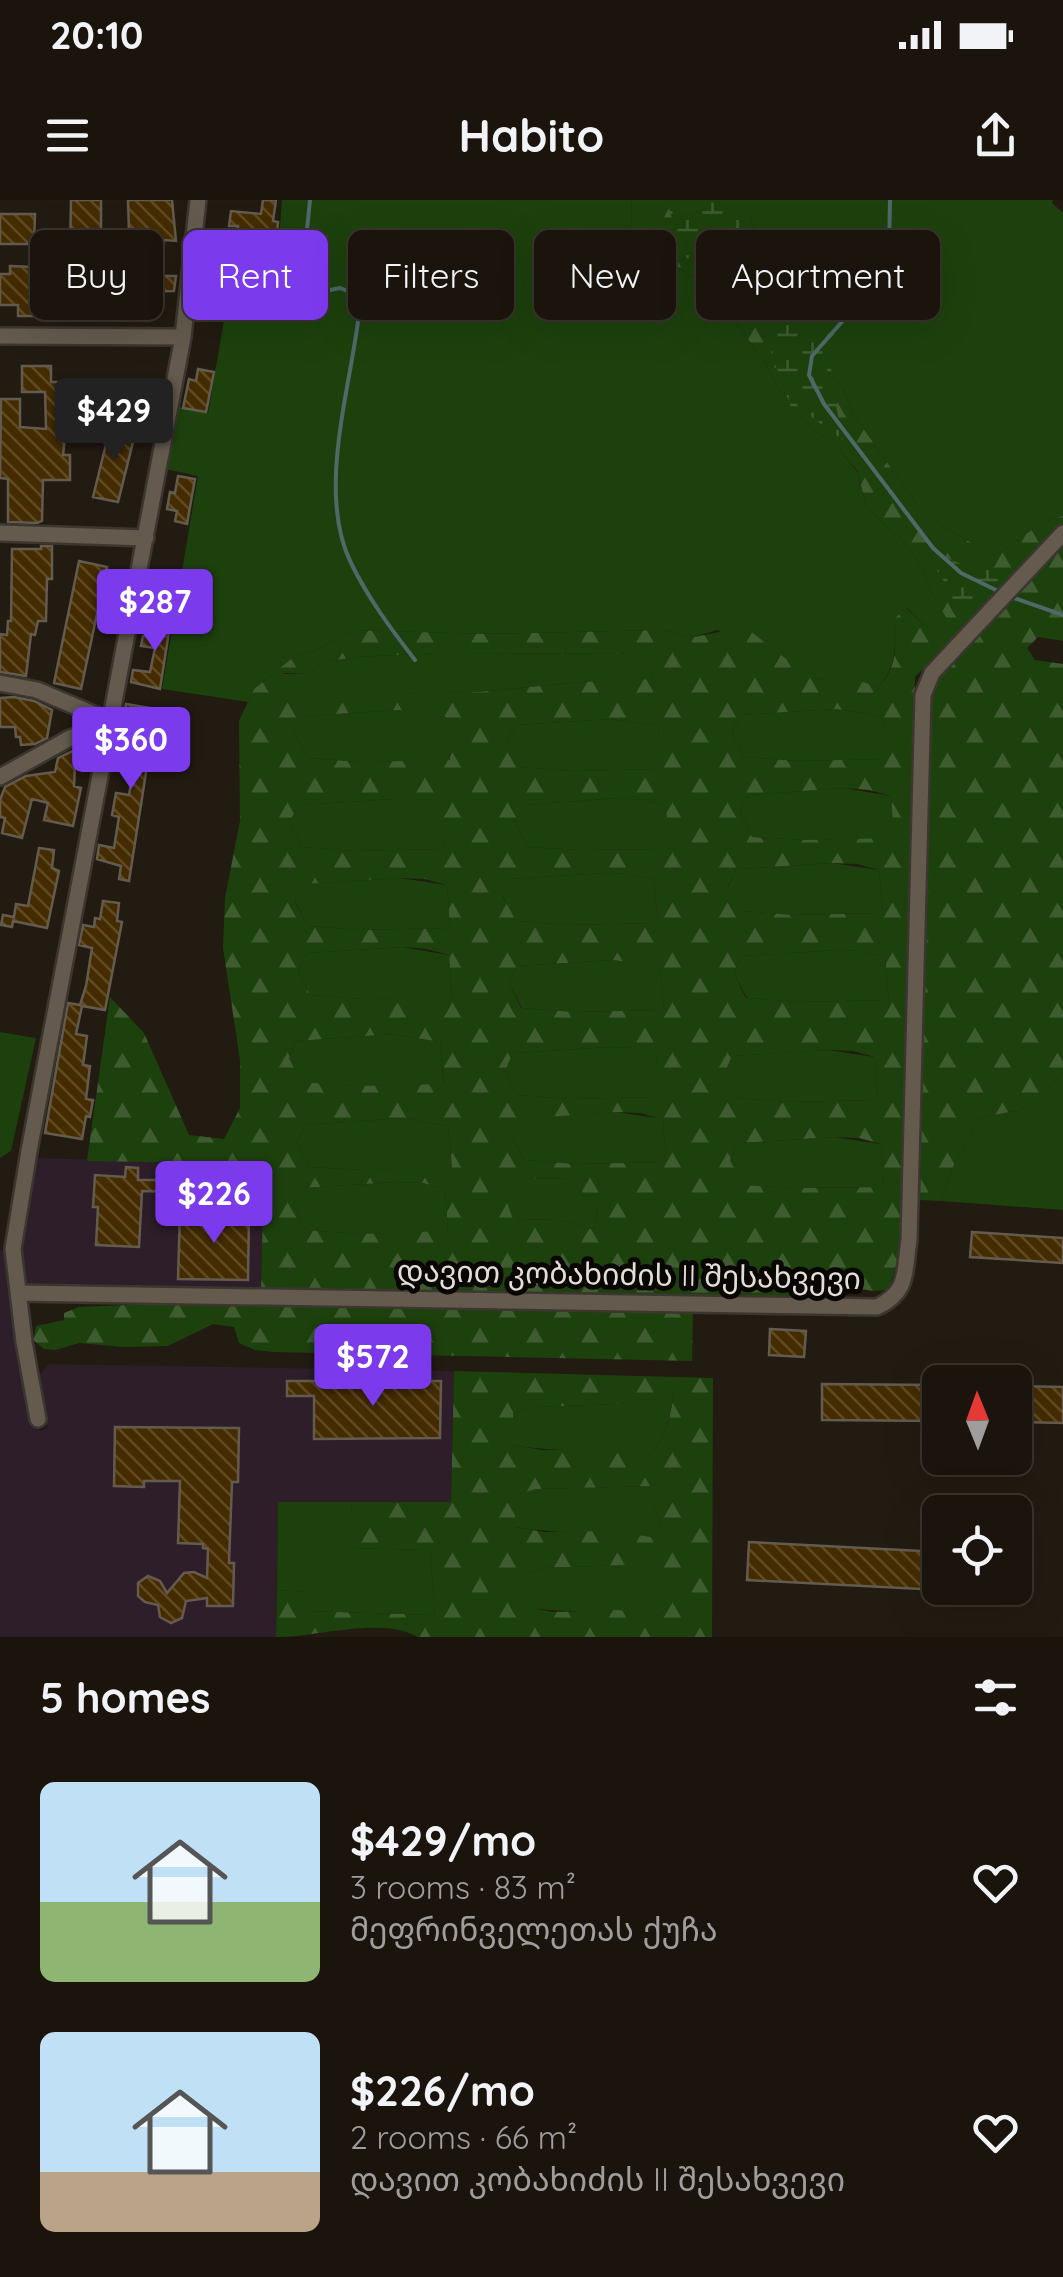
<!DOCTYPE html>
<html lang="en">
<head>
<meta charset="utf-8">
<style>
	body { margin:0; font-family:Quicksand,"Noto Sans Georgian",sans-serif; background:#27211b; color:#f1f3f6; height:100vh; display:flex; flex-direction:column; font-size:38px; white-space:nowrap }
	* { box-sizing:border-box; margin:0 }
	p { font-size:32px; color:#9f9e9d }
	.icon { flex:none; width:55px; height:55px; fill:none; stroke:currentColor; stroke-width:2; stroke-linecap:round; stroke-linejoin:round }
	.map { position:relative; height:1437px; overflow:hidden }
	.sheet { display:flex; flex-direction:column; background:#1a140d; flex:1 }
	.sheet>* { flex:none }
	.banner { position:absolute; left:30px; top:30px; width:1005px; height:90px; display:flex; gap:20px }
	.needle { width:65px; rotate:359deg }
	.fabs { position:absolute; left:922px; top:1165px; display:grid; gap:20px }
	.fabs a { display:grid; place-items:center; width:110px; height:110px; border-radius:15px; background:#1a140d; box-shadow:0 10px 40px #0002,0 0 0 2px #38332e; font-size:50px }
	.price { position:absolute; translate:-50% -85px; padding:0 22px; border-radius:10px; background:#7c3aed; color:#fff; font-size:32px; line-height:65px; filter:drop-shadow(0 2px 5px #0008) }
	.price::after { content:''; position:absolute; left:50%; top:60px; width:30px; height:22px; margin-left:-15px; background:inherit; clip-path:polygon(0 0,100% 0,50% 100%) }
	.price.current { background:#222; color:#fff }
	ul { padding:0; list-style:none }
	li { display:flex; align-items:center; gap:30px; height:250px; padding:0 40px }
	li span { display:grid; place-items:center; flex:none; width:280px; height:200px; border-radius:15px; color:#555 }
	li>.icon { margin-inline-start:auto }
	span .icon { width:120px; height:120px; fill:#fffc; stroke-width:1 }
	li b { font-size:42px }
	h2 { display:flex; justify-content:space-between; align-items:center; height:120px; padding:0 40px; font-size:42px }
	.tag { padding:0 35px; border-radius:15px; background:#1a140d; box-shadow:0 10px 40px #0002,0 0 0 2px #38332e; font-size:35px; line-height:90px }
	.tag.current { background:#7c3aed; color:#fff }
	.status { display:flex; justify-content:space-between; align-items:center; height:70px; padding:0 50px; background:#1a140d; direction:ltr }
	.status svg { height:28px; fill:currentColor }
	header { display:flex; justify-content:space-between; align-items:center; height:130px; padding:0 40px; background:#1a140d; font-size:45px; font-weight:700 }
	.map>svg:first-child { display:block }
	.industrial { fill:#2d1e29 }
	.green { fill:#1d410d }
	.forest { fill:url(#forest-firs); fill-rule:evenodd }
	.wetland { fill:url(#wetland-marsh) }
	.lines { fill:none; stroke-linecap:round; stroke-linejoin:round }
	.stream { stroke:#4e6968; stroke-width:4 }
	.building { fill:url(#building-back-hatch); stroke:#645b4f; stroke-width:2.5 }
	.street-casing { stroke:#3b3630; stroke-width:20 }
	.street { stroke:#645b4e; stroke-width:15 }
	.labels { text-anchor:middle; stroke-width:10; stroke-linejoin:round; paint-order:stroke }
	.street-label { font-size:30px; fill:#e3ded7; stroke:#090604 }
</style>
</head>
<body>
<div class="status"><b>20:10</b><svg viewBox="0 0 49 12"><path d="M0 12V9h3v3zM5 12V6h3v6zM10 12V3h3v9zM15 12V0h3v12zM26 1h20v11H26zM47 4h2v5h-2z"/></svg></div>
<header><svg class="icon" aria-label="menu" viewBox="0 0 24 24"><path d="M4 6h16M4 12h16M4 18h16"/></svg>Habito<svg class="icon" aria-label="share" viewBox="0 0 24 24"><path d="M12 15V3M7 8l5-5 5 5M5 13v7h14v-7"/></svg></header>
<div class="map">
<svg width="1063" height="1437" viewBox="0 0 1063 1437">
	<defs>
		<pattern id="forest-firs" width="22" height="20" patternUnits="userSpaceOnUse" patternTransform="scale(2.5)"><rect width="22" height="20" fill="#1d410d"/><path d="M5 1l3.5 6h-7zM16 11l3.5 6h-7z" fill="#3e5c30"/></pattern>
		<pattern id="wetland-marsh" width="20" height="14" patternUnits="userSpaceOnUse" patternTransform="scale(2.5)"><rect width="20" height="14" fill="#1d410d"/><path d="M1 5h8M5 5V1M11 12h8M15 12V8" fill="none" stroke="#3e5c30"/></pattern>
		<pattern id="building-back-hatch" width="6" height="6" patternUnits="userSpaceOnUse" patternTransform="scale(2.5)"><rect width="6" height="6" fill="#452c00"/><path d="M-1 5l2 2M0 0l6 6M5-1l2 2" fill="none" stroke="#604a24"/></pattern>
	</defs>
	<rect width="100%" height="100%" fill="#221b11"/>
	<path class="industrial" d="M34,958l230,6 -3,127 -239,-4 -4,-39z
		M6,1050l25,170 9,11 7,-3 -7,-54 9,-10 405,7 -3,131h-173l-2,135h-276v-386z"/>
	<path class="green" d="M282,0h350l-1,26 10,25 29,11 31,20 25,27 36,49 18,32 29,36 29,22 20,25 8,34 35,32 20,26 10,27 20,32 -7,7 -15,-2 -22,-21 -13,11c2,27 3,48 -16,68l-21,-6 -45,-2 -17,-11 -78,-38 -23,7 -36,-7 -176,4 -129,-4 -37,20 -25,9 -37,30 -6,13 -86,-13 36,-213 -33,-7 10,-63 33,7 26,-150 43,6z
		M699,0h354l-1,3 11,10v303c-27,5 -45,28 -70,39l-56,-32 -21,-20 -63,-89 -10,-27 -46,-42 -27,-77 -13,-23 -7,-30z
		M438,453l208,1 7,26 -72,2 -103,10 -192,5 -3,-23h25l17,-12 31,-5z
		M836,509l47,7 4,43 -90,2 -53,-4 -12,-24 8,-18z
		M400,510l25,2 22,6 3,43 -90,1 -52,-4 -13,-24 8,-18z
		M611,519l47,7 4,43 -90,2 -53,-4 -12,-24 8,-18z
		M844,588l47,8 4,43 -91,1 -52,-3 -12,-25 8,-17z
		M619,598l25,2 22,6 4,43 -91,1 -52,-3 -12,-25 8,-17z
		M394,599l25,1 22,6 3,43 -90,2 -52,-4 -13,-24 8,-18z
		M832,663l47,7 4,43 -90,2 -53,-4 -12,-24 8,-18z
		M607,673l25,1 22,6 4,43 -90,2 -53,-4 -12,-25 8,-17z
		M400,678l47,7 3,43 -90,2 -52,-4 -13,-25 8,-17z
		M402,747l47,8 3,43 -90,1 -52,-4 -12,-24 8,-18z
		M839,750l24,1 22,6 4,43 -90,2 -52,-4 -13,-24 8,-18z
		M614,760l24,1 22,6 4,43 -90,2 -52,-4 -13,-25 8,-17z
		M0,832l36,6 -25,113 -11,7z
		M393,834l47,8 4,43 -90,1 -53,-3 -12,-25 8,-17z
		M609,847l25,1 22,6 4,43 -90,2 -53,-4 -12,-24 8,-18z
		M828,850l47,7 3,43 -90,2 -52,-4 -13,-25 8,-17z
		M1063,874v136l-122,-9 13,-36 25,-47 41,-8z
		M616,912l47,7 3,43 -90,2 -52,-4 -13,-24 8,-18z
		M401,918l47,8 4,43 -90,1 -53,-3 -12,-25 8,-17z
		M834,937l47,7 3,43 -90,1 -52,-3 -12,-25 8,-17z
		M570,978l28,33 -4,19 -34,-10 -48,-1 -7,-22 16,-18z
		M398,982l25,1 22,6 3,43 -90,2 -52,-4 -13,-25 8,-17z
		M674,1192c-4,24 -7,46 -25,63 -46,-6 -91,-2 -136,-10v-32l21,-6 82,-3z
		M654,1286v21l8,20 -11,10c-45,-6 -91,-2 -136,-10v-32l21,-6z
		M278,1302h74l-3,46 81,2 5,65 -131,-4v-19l-27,-2z
		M626,1365l36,22 8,19 -11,10c-46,-6 -91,-2 -136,-9v-33l21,-6z"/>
	<path class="forest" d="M632,0h93l25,15 7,30 13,23 27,77 46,42 10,27 63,89 21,20 56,32c25,-11 43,-34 70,-39v9l-148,152 -11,562 -15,50c-14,4 -24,0 -39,-1 -26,-2 -46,2 -70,11l-519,-8 3,-127 -177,-3 23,-164 34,36 45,102 35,4 16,-31v-48l-17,-112 2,-50 15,-77 -1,-100 15,-32 37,-30 25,-9 37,-20 130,4 175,-4 36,7 51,-10 67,52 45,1 21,7c20,-20 18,-41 16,-68l12,-11 23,21 15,1 6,-6 -19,-32 -10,-27 -20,-26 -35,-32 -8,-35 -20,-24 -29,-22 -29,-36 -18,-32 -36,-49 -25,-27 -31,-20 -29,-11 -10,-25zM438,453l207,1 8,25 -72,3 -103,10 -192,4 -2,-23 24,1 17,-12 31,-5zM836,509l47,7 3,43 -89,2 -53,-4 -12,-24 8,-18zM400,510l46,7 4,43 -90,2 -52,-4 -13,-24 9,-18zM611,519l47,7 3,43 -89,2 -52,-4 -13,-24 8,-18zM844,588l25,2 22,6 3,42 -90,2 -52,-3 -12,-25 8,-17zM619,598l25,2 22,6 3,43 -90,1 -52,-3 -12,-25 8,-17zM394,599l46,7 4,43 -90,2 -52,-4 -13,-24 9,-18zM832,663l25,1 22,6 4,43 -90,2 -52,-4 -13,-25 8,-17zM607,673l25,1 22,6 4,43 -90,2 -52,-4 -13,-24 8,-18zM400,678l25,1 22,6 3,43 -90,2 -52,-4 -13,-24 9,-18zM402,747l25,2 22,6 3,42 -90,2 -52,-4 -12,-24 8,-18zM839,750l24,1 22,6 4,43 -90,2 -53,-4 -12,-24 8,-18zM614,760l46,7 4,43 -90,2 -53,-4 -12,-25 8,-17zM393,834l47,8 4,42 -90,2 -53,-4 -12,-24 8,-17zM609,847l25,1 22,7 3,42 -89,2 -53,-4 -12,-24 8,-18zM828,850l25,1 22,6 3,43 -90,2 -52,-4 -12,-24 8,-18zM616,912l25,1 22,7 3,42 -90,2 -52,-4 -13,-24 8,-17zM401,918l47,8 4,42 -90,2 -53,-3 -12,-25 8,-17zM834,937l25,1 22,6 3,43 -90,1 -51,-3 -13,-25 8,-17zM570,978l28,33 -4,19 -34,-10 -47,-1 -8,-22 16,-18zM398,982l25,1 22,6 3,42 -90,3 -52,-4 -13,-25 9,-17z
		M1063,342v99l-25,-4 -11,11 8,12 28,4v410l-43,36 -41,8 -25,47 -13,36 -21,-1 10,-505 7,-21z
		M201,1102l492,8 -1,51 -418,-9 -19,-2 -16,-7 -5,-16 -21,-3 -45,22 -43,1 -46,-4 -24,7 -11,-1 -11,-9 3,-14 28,-6v-7l15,-6z
		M454,1171l259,7 -1,259h-294c-36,-21 -101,0 -142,0l1,-47 28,2v19l130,4 -5,-65 -82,-2 4,-46h99zM674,1193c-4,24 -7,45 -25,62l-41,-6 -66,1 -29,-5v-32l21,-6 82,-3zM654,1286v21l8,20 -11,10 -41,-6 -66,1 -29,-5v-32l21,-6zM626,1365l36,22 7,19 -10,10 -41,-6 -66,2 -29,-6v-32l21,-6z"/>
	<path class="wetland" d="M667,0h73l12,53 23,59 31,11 30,-2c-11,48 -2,72 7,119l-37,-27h-13l-29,-80 -22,-27 -23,-16 -28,-31 -29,-7 -23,-21 5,-17 28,5z
		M920,343c42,25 55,29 104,24l-40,53 -26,-7 -11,-27z"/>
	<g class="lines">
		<path class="stream" d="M310,0l-8,79 4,16 34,-7 21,8c-6,80 -47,192 -10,267 17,35 40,66 64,97
			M890,0l-1,49 -28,51 -49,56 -3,19 15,29 109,144 28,25 41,20
			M1011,397l52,18"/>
	</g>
	<path class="building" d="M71,0h30v45h24v-12h4l-1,-33h44l4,41 -12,-1 -1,36h13l-2,15 -38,1v24h-32l-1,-40h-12v-24h-21z
		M263,0h13l-3,21 5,1 -4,44 -12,-1 3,-28 -28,-3 1,-8h-9l2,-15 30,3z
		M0,14h35l-1,30h-34z
		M215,56l17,3 -8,57 -13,-1 4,-34 -5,-1z
		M10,66l24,1v17h18l-1,32h-33v-11h-18v-31h10z
		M22,166h29v16h11l-2,37 7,1 -4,35h7v25h-27l-1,41 -5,2 -29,-1v-43l-8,-1 1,-79h19v28l26,2 -1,-37h-23z
		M198,169l16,3 -8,40 -23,-4 6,-29 7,2z
		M111,224l25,6 -18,72 -25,-5z
		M178,276l17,3 -8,45 -12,-3 2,-10 -10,-2 3,-17 5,1z
		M41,346h11v33h-5l-1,42h-8l-3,14 -4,-1 -5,42 -26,-4v-38l7,1 1,-14h3l1,-72h29z
		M79,361l28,6 -26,122 -27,-6z
		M155,415l16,4 -11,70 -29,-7 2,-12 17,2 5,-24 -14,-2 2,-10 7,1z
		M14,497l20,4 18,9 -5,28 -12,6 -14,1 -1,-8h-4l-1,-10h-15v-29z
		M126,504l30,5 -27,172 -10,-2 2,-13 -24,-7 2,-14 15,3 5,-31 -7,-2 4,-22 13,2 7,-41 -7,-1 4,-31 -9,-2z
		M89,543l-4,23 -10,-1 -1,21 7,2 -8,38 -29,-6 4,-17 -16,-4 -10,39 -20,-5 3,-15 -5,-1v-17l5,-13 21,-11 29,-4 3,-14z
		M39,648l15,2 -2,18 7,3 -12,57 -34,-7 -1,6 -11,-2 2,-10 11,2 2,-13 12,2z
		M103,701l16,2 -2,18 5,1 -17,88 -23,-4 -6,28 11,2 -4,29 7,1 -4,33 7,1 -3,17 -4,-1 -4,23 -37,-6 23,-130 12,2 6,-19 6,-38 -13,-3 4,-20 11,2 1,-9 5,1z
		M126,967l12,1v12h21v-13l18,1 -2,24 -33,-1 -3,56 -43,-2 2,-38h-5l2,-32 30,2z
		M180,1012l69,1 -1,67 -70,-1z
		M972,1032l91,6v25l-93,-6z
		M770,1129l36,2 -2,26 -35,-2z
		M287,1181h154l-1,57 -126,1v-43h-27z
		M822,1184l118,1v36l-118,-1z
		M1015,1186l48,1v36l-48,-1z
		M115,1227l124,1 -1,54h-6l-3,81h5l-1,43h-26v-8l-21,3 -4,17 -11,5 -11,-6 -2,-12 -13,-3 -7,-6v-13l10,-7 12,5 7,12 17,-20 10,-1 13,6 1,-29 -5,-1v-4l-25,-1 2,-62h-36v6l-30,-1z
		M749,1342l191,10v38l-193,-10z"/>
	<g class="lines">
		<defs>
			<path id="street" d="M0,136l183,1
				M0,333l146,5
				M0,483l37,7 75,32
				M0,577l70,-39 42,-16
				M18,1093l859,14c32,-15 27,-35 32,-67l14,-545 9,-22 131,-140
				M38,1219l-14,-77 -11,-93 16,-98 154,-814 15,-137"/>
		</defs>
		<use href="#street" class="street-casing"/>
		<use href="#street" class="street"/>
	</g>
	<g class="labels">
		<g class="street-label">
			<text transform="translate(629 1075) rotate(1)" y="10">დავით კობახიძის II შესახვევი</text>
		</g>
	</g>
</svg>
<div class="fabs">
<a><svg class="needle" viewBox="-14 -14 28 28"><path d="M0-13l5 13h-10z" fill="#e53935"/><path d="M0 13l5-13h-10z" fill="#9f9e9d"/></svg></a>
<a><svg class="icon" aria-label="locate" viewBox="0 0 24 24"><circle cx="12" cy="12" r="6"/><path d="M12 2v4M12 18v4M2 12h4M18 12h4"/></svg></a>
</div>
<b class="price current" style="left:114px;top:263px">$429</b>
<b class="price" style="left:155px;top:454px">$287</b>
<b class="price" style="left:131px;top:592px">$360</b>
<b class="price" style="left:214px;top:1046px">$226</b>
<b class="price" style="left:373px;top:1209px">$572</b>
<div class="banner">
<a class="tag">Buy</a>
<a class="tag current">Rent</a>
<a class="tag">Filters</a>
<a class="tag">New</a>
<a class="tag">Apartment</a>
</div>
</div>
<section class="sheet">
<h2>5 homes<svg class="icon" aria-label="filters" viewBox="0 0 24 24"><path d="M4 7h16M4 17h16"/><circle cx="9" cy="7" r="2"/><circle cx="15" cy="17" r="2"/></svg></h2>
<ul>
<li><span style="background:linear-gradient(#bfe0f5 60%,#8fb573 0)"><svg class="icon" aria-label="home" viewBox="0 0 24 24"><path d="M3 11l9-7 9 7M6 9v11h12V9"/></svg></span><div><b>$429/mo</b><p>3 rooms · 83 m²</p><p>მეფრინველეთას ქუჩა</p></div><svg class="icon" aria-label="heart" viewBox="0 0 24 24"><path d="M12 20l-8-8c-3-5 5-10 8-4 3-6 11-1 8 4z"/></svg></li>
<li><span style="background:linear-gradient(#bfe0f5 70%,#b9a48a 0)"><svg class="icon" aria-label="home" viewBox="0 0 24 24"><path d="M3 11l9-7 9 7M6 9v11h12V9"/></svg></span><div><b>$226/mo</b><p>2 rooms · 66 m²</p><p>დავით კობახიძის II შესახვევი</p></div><svg class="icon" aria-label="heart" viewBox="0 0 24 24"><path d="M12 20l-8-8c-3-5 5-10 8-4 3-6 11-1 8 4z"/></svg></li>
</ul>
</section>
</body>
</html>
